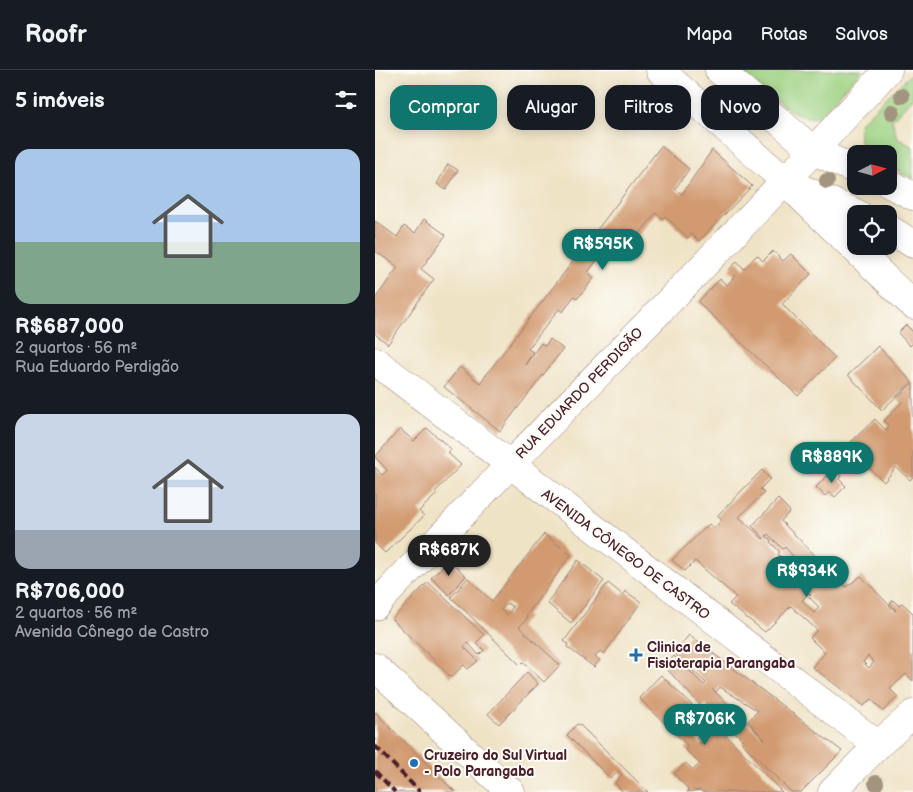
<!DOCTYPE html>
<html lang="pt">
<head>
<meta charset="utf-8">
<style>
	body { margin:0; font-family:"Balsamiq Sans",sans-serif; background:#242831; color:#f1f3f6; height:100vh; display:flex; flex-direction:column; font-size:19px; white-space:nowrap }
	* { box-sizing:border-box; margin:0 }
	p { font-size:16px; color:#9ea1a6 }
	.icon { flex:none; width:28px; height:28px; fill:none; stroke:currentColor; stroke-width:2; stroke-linecap:round; stroke-linejoin:round }
	.map { position:relative; flex:1; overflow:hidden }
	.side { display:flex; flex-direction:column; background:#171b24; width:375px }
	.side>* { flex:none }
	.top-card { position:absolute; left:15px; top:15px; width:448px; height:45px; display:flex; gap:10px }
	.needle { width:32px; rotate:84deg }
	.fabs { position:absolute; left:472px; top:75px; display:grid; gap:10px }
	.fabs a { display:grid; place-items:center; width:50px; height:50px; border-radius:10px; background:#171b24; box-shadow:0 2px 12px #0003; font-size:25px }
	.price { position:absolute; translate:-50% -42px; padding:0 11px; border-radius:18px; background:#0f766e; color:#fff; font-size:16px; line-height:32px; filter:drop-shadow(0 1px 2px #0008) }
	.price::after { content:''; position:absolute; left:50%; top:30px; width:15px; height:11px; margin-left:-8px; background:inherit; clip-path:polygon(0 0,100% 0,50% 100%) }
	.price.active { background:#222; color:#fff }
	ul { padding:0; list-style:none }
	li { display:grid; align-content:center; gap:10px; height:265px; padding:0 15px }
	li span { display:grid; place-items:center; height:155px; border-radius:15px; color:#555 }
	li>.icon { margin-inline-start:auto }
	span .icon { width:90px; height:90px; fill:#fffc; stroke-width:1 }
	li b { font-size:21px }
	h2 { display:flex; justify-content:space-between; align-items:center; height:60px; padding:0 15px; font-size:21px }
	.pill { padding:0 18px; border-radius:15px; background:#171b24; box-shadow:0 2px 12px #0003; font-size:18px; line-height:45px }
	.pill.active { background:#0f766e; color:#fff }
	header { display:flex; align-items:center; gap:30px; box-sizing:border-box; height:70px; padding:0 25px; background:#171b24; border-bottom:1px solid #363941 }
	header strong { font-size:24px }
	nav { display:flex; gap:28px; margin-inline-start:auto; font-size:18px }
	main { display:flex; flex:1; min-height:0 }
	.map>svg:first-child { display:block }
	.green { fill:#9dd182; stroke:#747856 }
	.building { fill:#d19a6f; fill-rule:evenodd }
	.lines { fill:none; stroke-linecap:round; stroke-linejoin:round }
	.major-casing { stroke:#9c8178; stroke-width:29 }
	.major { stroke:#fff; stroke-width:28 }
	.rail { stroke:#4a1f2b; stroke-width:4; stroke-dasharray:8 4; stroke-linecap:butt }
	.tree { fill:#a2947f }
	.poi-dot { fill:#1f6fb2; stroke:#fdfcf7; stroke-width:2 }
	.labels { text-anchor:middle; stroke-width:4; stroke-linejoin:round; paint-order:stroke }
	.street-label { font-size:14px; fill:#4a1f2b; stroke:#fdfcf7 }
	.poi-label { font-size:14px; font-weight:bold; fill:#4a1f2b; stroke:#fdfcf7; text-anchor:start }
</style>
</head>
<body>
<header>
<strong>Roofr</strong>
<nav><a>Mapa</a><a>Rotas</a><a>Salvos</a></nav>
</header>
<main>
<section class="side">
<h2>5 imóveis<svg class="icon" aria-label="filters" viewBox="0 0 24 24"><path d="M4 7h16M4 17h16"/><circle cx="9" cy="7" r="2"/><circle cx="15" cy="17" r="2"/></svg></h2>
<ul>
<li><span style="background:linear-gradient(#a9c7e8 60%,#7fa58c 0)"><svg class="icon" aria-label="home" viewBox="0 0 24 24"><path d="M3 11l9-7 9 7M6 9v11h12V9"/></svg></span><div><b>R$687,000</b><p>2 quartos · 56 m²</p><p>Rua Eduardo Perdigão</p></div></li>
<li><span style="background:linear-gradient(#c9d6e8 75%,#9aa5b1 0)"><svg class="icon" aria-label="home" viewBox="0 0 24 24"><path d="M3 11l9-7 9 7M6 9v11h12V9"/></svg></span><div><b>R$706,000</b><p>2 quartos · 56 m²</p><p>Avenida Cônego de Castro</p></div></li>
</ul>
</section>
<div class="map">
<svg width="538" height="722" viewBox="0 0 538 722">
	<rect width="100%" height="100%" fill="#fdfcf7"/>
	<filter id="ink" filterUnits="userSpaceOnUse"><feTurbulence type="fractalNoise" baseFrequency=".02" numOctaves="2"/><feDisplacementMap in="SourceGraphic" scale="10" xChannelSelector="R" yChannelSelector="G"/><feConvolveMatrix kernelMatrix="1 2 1 2 8 2 1 2 1" color-interpolation-filters="sRGB"/></filter>
	<filter id="wash" filterUnits="userSpaceOnUse"><feTurbulence type="fractalNoise" baseFrequency=".0096" numOctaves="4" result="noise"/><feDisplacementMap in="SourceGraphic" scale="20" xChannelSelector="R" yChannelSelector="G"/><feGaussianBlur stdDeviation="1.12" result="paint"/><feColorMatrix in="noise" values="0 0 0 0 0 0 0 0 0 0 0 0 0 0 0 0 0 1.4 0 .05"/><feComposite in="paint" operator="in"/></filter>
	<g filter="url(#wash)">
		<rect width="100%" height="100%" fill="#efe3c6"/>
		<path class="green" d="M365,0h122l-44,47c-23,6 -61,-33 -78,-47z
			M538,2v25l-21,23 5,18 16,9v32l-24,-13v-12h-22c-8,-10 -9,-19 -7,-31z"/>
		<g id="blocks">
			<path class="building" d="M286,76l28,23 -14,20 7,5 30,-44 40,36 -53,55 -7,-7 -4,4 -23,-22 -2,3 -7,-6 -30,38 -14,-11 -24,32 6,6 -17,21 -3,-3 -11,16 -4,-3 -31,40 5,3 -8,13 16,-22 4,3 5,-7 13,10 -63,82 -56,-44 16,-20 20,16z
				M73,94l10,6 -12,20 -9,-6z
				M49,149l22,16 -25,34 13,10 -46,65 -13,-10v-35l23,-32 -23,-16v-30l22,16 7,-11 11,7z
				M398,181l10,10 8,-7 20,20 -29,30 53,54 -37,38 -100,-94 22,-23 7,6 8,-9 -6,-6 8,-9 7,8 13,-14 6,6z
				M531,255l7,7v11l-3,3 -12,-13z
				M503,276l34,36 -30,28 -34,-35z
				M538,313v94l-3,3 -14,-13 -12,15 -37,-36 28,-27 11,11 3,-4 -5,-5 18,-19 -5,-4z
				M52,358l24,21 -3,4 13,12 -26,27 2,2 -18,17 5,5 -39,37 -10,-10v-76l7,8 5,-5 -12,-13 25,-28 14,12z
				M459,399l7,7 -2,3 7,7 -11,11 -6,-5 -4,4 -9,-9z
				M387,400l8,9 -10,10 4,4 -25,24 24,22 1,-1 -12,-12 26,-27 12,12 -9,10 65,66 15,-11 34,35 1,-1 -6,-6 3,-4 6,6 3,-3 11,10v68l-7,-7 -16,15 8,8 -15,14 -12,-12 -7,7 -52,-39 13,-14 -15,-15 7,-8 -26,-24 -26,26 -36,-28 7,-7 -41,-36 -10,10 -13,-11 37,-36 5,4 8,-8 -5,-4zM393,464l15,15 2,-2 37,42 -31,-32 -5,6 -8,-9 2,-2 -10,-10 1,-2 -5,-4zM434,523l2,2 -2,2 10,10 -5,6 -12,-13zM493,586l6,6 -5,6 -6,-6z
				M169,464l27,21 -45,61 2,1 -2,3 -7,7 41,38 -16,17 -21,-20 -3,3 -69,-68 17,-19 24,23zM132,533l6,4 -6,8 -6,-5z
				M74,490l17,16 -17,19 -18,-17z
				M203,490l26,21 -33,42 -24,-20z
				M53,512l56,53 -8,8 8,7 -5,5 -11,-12 -4,4 14,14 -10,8 -4,-4 -13,12 -59,-58z
				M233,513l15,12 2,-4 16,11 -37,52 -4,-3 -5,6 5,3 -6,7 -27,-20 1,-3 -4,-3z
				M314,565l153,116 -41,41h-10l-49,-49 2,-2 -12,-12 -27,-25 -3,3 -37,-40 9,-11 30,29 2,-2 -32,-30zM345,617l38,24 -10,10 17,19 -53,-51 4,3z
				M152,602l11,12 -39,40 -11,-10z
				M286,605l37,36 2,-2 82,83h-80l-1,-2 -14,2 2,-2 -15,-16 12,-11 7,7 7,-6 -15,-15 3,-3 -49,-48zM324,665l7,6 -4,4 -6,-6z
				M0,642l80,80h-80z
				M202,654l3,1 68,67h-25l-8,-9 7,-8 -4,-4 -7,8 -44,-44z"/>
		</g>
	</g>
	<g filter="url(#ink)">
		<use href="#blocks" fill-opacity="0" stroke="#9c8178" stroke-width="1"/>
		<g class="lines">
			<defs>
				<path id="major" d="M285,0l125,111 73,33
					M344,0l95,81 42,19
					M514,114l24,12
					M423,124l115,111
					M514,159l24,15
					M0,291l503,384
					M0,536c169,-180 346,-353 513,-536
					M0,597l136,125
					M457,722l46,-47 35,-31"/>
			</defs>
			<use href="#major" class="major-casing"/>
			<use href="#major" class="major"/>
			<path class="rail" d="M0,676l45,46
				M0,701l20,21"/>
		</g>
		<g class="tree">
			<circle cx="527" cy="26" r="8"/>
			<circle cx="517" cy="42" r="8"/>
			<circle cx="452" cy="111" r="8"/>
			<circle cx="501" cy="713" r="8"/>
		</g>
	</g>
	<g class="poi-dot">
		<path d="M258.5 577.5h5v5h5v5h-5v5h-5v-5h-5v-5h5z"/>
		<circle cx="39" cy="693" r="5"/>
	</g>
	<g class="labels">
		<g class="street-label">
			<text transform="translate(204 323) rotate(-46)" y="5">RUA EDUARDO PERDIGÃO</text>
			<text transform="translate(251 484) rotate(37)" y="5">AVENIDA CÔNEGO DE CASTRO</text>
		</g>
		<g class="poi-label">
			<text x="272" y="582">Clinica de<tspan x="272" dy="16">Fisioterapia Parangaba</tspan></text>
			<text x="49" y="690">Cruzeiro do Sul Virtual<tspan x="49" dy="16">- Polo Parangaba</tspan></text>
		</g>
	</g>
</svg>
<div class="fabs">
<a><svg class="needle" viewBox="-14 -14 28 28"><path d="M0-13l5 13h-10z" fill="#e53935"/><path d="M0 13l5-13h-10z" fill="#9ea1a6"/></svg></a>
<a><svg class="icon" aria-label="locate" viewBox="0 0 24 24"><circle cx="12" cy="12" r="6"/><path d="M12 2v4M12 18v4M2 12h4M18 12h4"/></svg></a>
</div>
<b class="price" style="left:228px;top:201px">R$595K</b>
<b class="price" style="left:457px;top:414px">R$889K</b>
<b class="price active" style="left:74px;top:507px">R$687K</b>
<b class="price" style="left:432px;top:528px">R$934K</b>
<b class="price" style="left:330px;top:676px">R$706K</b>
<div class="top-card">
<a class="pill active">Comprar</a>
<a class="pill">Alugar</a>
<a class="pill">Filtros</a>
<a class="pill">Novo</a>
</div>
</div>
</main>
</body>
</html>
